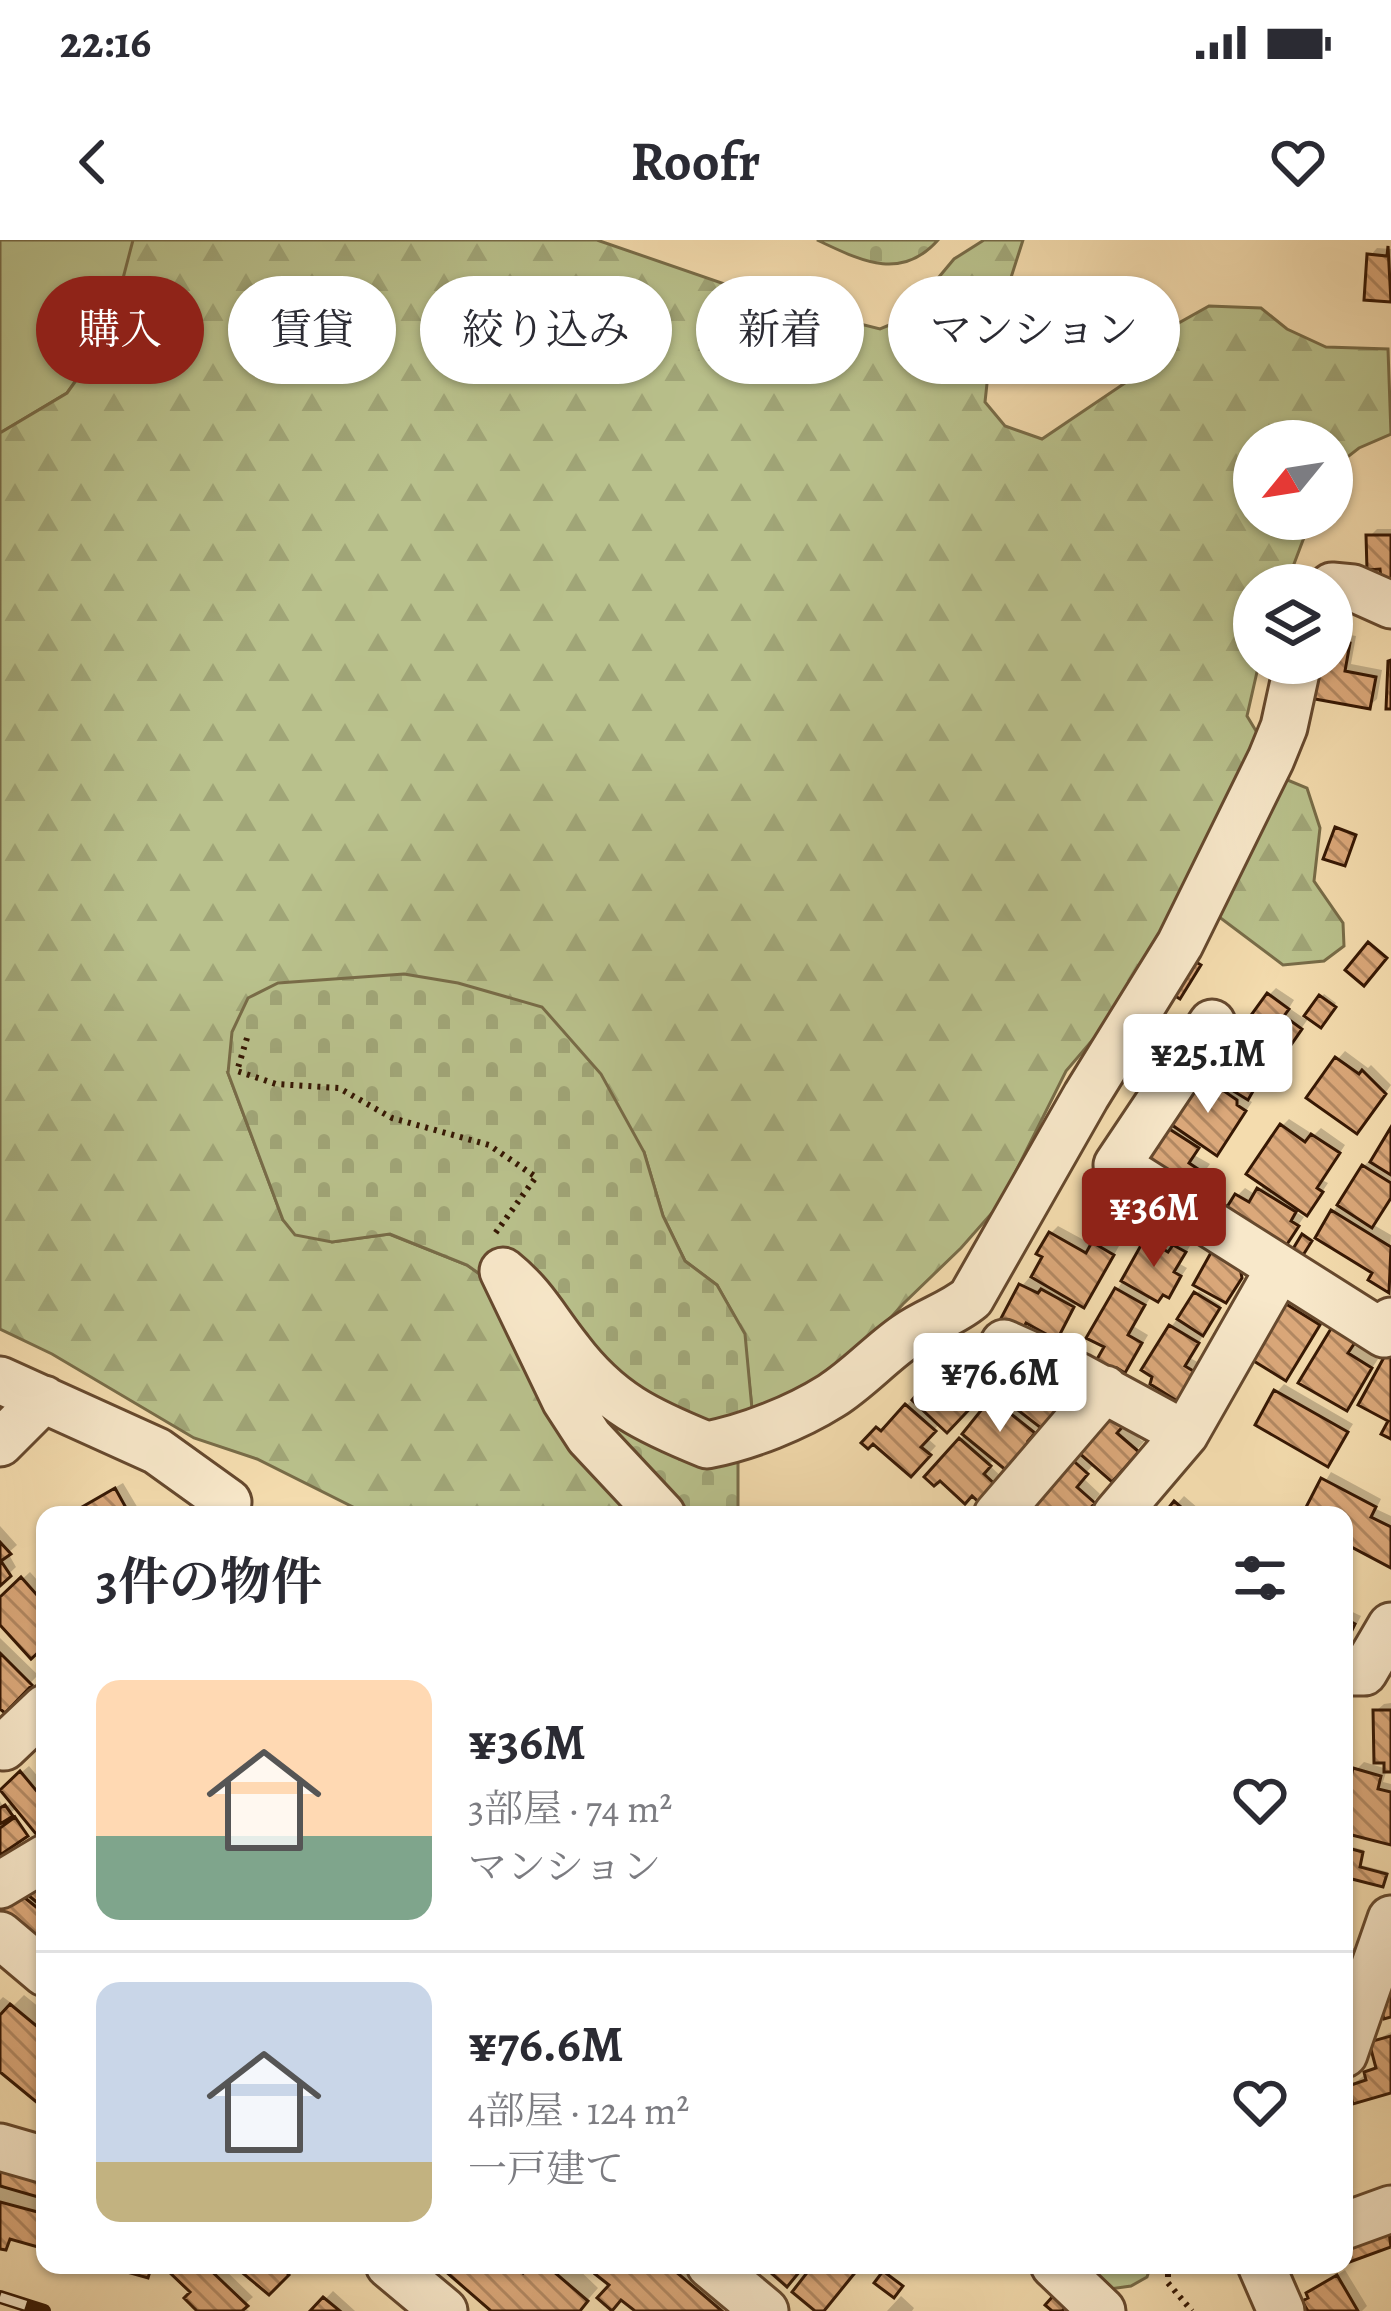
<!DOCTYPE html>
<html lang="ja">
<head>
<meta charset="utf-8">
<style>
	body { margin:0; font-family:Alegreya,"Noto Serif JP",serif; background:#f2f2f3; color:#2b2b33; height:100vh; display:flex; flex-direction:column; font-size:45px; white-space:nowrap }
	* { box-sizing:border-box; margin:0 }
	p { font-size:39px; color:#7c7c81 }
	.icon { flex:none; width:66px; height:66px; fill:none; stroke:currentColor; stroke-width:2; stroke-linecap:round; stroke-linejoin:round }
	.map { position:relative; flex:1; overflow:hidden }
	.side { position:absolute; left:36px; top:1266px; width:1317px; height:768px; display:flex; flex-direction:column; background:#fff; border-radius:24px; box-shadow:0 3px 9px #0004 }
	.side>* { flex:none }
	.hud { position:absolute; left:36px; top:36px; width:1320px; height:108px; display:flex; gap:24px }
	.needle { width:78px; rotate:240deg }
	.controls { position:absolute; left:1233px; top:180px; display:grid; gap:24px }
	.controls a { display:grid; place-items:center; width:120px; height:120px; border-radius:50%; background:#fff; box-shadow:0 3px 9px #0004; font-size:60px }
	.price { position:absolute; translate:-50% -102px; padding:0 27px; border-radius:12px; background:#fff; color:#222; font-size:39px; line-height:78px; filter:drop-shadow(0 3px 6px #0008) }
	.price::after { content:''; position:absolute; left:50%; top:72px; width:36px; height:27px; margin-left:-18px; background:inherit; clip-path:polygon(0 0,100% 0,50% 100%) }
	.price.current { background:#8f2418; color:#fff }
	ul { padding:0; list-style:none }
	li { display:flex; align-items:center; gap:36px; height:300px; padding:0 60px }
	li+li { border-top:3px solid #e1e1e2 }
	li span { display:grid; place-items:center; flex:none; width:336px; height:240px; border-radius:24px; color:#555 }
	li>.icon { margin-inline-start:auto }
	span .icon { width:144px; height:144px; fill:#fffc; stroke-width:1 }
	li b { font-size:51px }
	h2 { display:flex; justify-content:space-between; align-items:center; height:144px; padding:0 60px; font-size:51px }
	.chip { padding:0 42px; border-radius:54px; background:#fff; box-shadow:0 3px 9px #0004; font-size:42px; line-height:108px }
	.chip.current { background:#8f2418; color:#fff }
	.status { display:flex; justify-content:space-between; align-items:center; height:84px; padding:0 60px; background:#fff; direction:ltr }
	.status svg { height:33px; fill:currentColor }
	header { display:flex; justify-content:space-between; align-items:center; height:156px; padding:0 60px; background:#fff; font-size:54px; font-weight:700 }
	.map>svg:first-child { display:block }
	.grass { fill:#b9c18c; stroke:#786c48; stroke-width:3 }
	.forest { fill:url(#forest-firs); stroke:#786c48; stroke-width:3 }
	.cemetery { fill:url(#cemetery-stones); stroke:#786c48; stroke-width:3 }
	.shadow { fill:#0003 }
	.building { fill:url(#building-back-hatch); stroke:#361804; stroke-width:3 }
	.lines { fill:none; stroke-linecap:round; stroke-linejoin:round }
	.minor-casing { stroke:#66492e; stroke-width:51 }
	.path { stroke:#361804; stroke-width:6; stroke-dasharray:3 6; stroke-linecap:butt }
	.minor { stroke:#f8e8ca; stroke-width:45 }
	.rail-casing { stroke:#361804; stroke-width:14 }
	.rail { stroke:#f8e8ca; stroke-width:9; stroke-dasharray:27; stroke-linecap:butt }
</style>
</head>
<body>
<div class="status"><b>22:16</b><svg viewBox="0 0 49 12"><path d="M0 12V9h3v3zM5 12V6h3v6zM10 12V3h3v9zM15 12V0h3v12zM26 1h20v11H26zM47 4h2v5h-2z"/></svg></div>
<header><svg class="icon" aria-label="back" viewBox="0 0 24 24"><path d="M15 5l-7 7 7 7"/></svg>Roofr<svg class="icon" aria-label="heart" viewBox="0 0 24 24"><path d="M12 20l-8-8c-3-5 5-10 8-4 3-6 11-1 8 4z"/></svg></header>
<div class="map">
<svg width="1391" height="2071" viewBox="0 0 1391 2071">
	<defs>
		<pattern id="forest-firs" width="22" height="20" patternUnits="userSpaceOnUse" patternTransform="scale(3)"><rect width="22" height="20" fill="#b9c18c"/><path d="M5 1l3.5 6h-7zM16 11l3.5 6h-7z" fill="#a0a577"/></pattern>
		<pattern id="cemetery-stones" width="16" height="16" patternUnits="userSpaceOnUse" patternTransform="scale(3)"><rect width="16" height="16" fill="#b9c18c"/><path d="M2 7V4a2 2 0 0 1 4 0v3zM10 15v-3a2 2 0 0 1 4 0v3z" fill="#a0a577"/></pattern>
		<pattern id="building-back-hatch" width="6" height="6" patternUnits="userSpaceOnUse" patternTransform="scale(3)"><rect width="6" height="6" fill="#dba87a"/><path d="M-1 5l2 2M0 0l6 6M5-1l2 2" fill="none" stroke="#b28862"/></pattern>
	</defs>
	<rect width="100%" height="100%" fill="#f4dcae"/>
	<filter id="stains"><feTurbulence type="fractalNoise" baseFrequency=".00167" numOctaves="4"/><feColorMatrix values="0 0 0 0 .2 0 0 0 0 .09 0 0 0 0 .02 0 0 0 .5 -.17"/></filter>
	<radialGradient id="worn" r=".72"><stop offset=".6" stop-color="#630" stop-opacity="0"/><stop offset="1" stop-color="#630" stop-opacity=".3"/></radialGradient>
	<path class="grass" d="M0,0h141l-27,86 -47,67 -67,40z"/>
	<path class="forest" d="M133,0h464l191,66 92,23 24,-10 50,-60 30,-19h39l-31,97 -7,65 20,24 37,13 86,-58 33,-48 48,-27 52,2 26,21 39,18 62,2 3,85 -32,14 -27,21v-28h-78v78h57l-25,66h-32v78h5l-12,53 38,63 22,9 13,40 -6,53 29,42 1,23 -20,15 -41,4 -77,-58 -140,164 -67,134 -38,43 -58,56 -62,68 -89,37 -8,-75 -27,-49 -32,-24 -22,-45 -19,-64 -416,-79 55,147 49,22 57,-8 78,31 59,42 144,208h-301l-112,-56 -63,-21 -142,-84 -52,-25v-896l67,-40 41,-57z
		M1075,2025h76l-4,12 -16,9 -21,3z"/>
	<path class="cemetery" d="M817,0h121c-38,43 -80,19 -121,0z
		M404,734l54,9 84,24 59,67 43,78 19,64 22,45 32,24 28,49 7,75 -14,49v57h-68l-144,-208 -59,-42 -77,-31 -58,8 -37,-7 -12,-15 -55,-147 4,-41 16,-34 30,-15z"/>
	<path class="shadow" d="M1377,8l14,1v50l-24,-2 3,-41z
		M1377,289h14v47l-22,-39z
		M1332,392l24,4 -5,28 31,6 -5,29 -8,7 -37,-43z
		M1276,748l18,12 -5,8 16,11 19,-25 12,9 -15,21 -11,-8 -28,40 -21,-2 -6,10 11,6 -21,28 7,4 -28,42 -21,-2 -9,13 16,9 -21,29 -47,-30 85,-123 8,-7 21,13 7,-11 6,-40z
		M1345,811l23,17 3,-3 20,20 -27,38 -26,-64z
		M1289,879l25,16 7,-7 24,17 -23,35 6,3 -14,21 -15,3 -3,5 8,5 -22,31 -45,-52 8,-8 11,7 9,-11 17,-58z
		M1391,893v65l-19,26 19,11 -3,54 -55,-77 31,-46 7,-7 3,2z
		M1163,978l1,12 -5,5 17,10 7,-6 8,5 -11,20 7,4 -18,26 -17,1 -19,31 15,9 -16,27 -21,13 -3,-29 9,-56z
		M1058,986l35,19 9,-8 17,9 -28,50 -7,8 -6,-3 -22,35 -28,-15 -8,8 2,-43 7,-8 4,2 13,-24 5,-23z
		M1199,1051l22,14 -31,53 15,8 -16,27 -18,-66z
		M1288,1053l37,24 -40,60 -5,-76z
		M1353,1105l25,14 -32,49 -44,-26z
		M1020,1129l56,31 -43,32 8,6 -45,19 -7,8 15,14 -21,22 -43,-24h-11z
		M953,1134l11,10 7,-7 13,13 -37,39 -7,-6 -13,15 9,8 -25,27 -38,-33 -8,3 67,-61z
		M1284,1144l69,40 -25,39 -51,-71z
		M1122,1183l20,18 14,-13 -44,50 -17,-15 -13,14 18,17 -19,21h-42l31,-57z
		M1331,1232l50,27 -5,10 15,7v48l-47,-25v-24h-39z
		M123,1243l19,32h-59l-3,-4 8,-8z
		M1184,1256l22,19h-39z
		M0,1286l17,19 -9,8 8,14 -16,15z
		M30,1332l15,17v53l-45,-21v-21z
		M1344,1368l17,8 -17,33z
		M0,1398l38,37 -33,34 -5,-5z
		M1344,1451h10l-10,54z
		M1391,1463v66h-4l-4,13 8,2v58l-47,-13v-10l12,-49 8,-8 23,7 -11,-58 8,-7z
		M29,1526l16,19v38l-27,-16 -18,14v-20l4,7 9,-6 -3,-20z
		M1344,1605l20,5 -3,15 27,7 -3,8 -3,3 -38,-9z
		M45,1640v66l-41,-36z
		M1344,1649l9,3 -9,20z
		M1344,1704l12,5 -12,34z
		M24,1755l21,17v94l-45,-38v-68l3,-3 11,8z
		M1391,1792v58l-40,-4 27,-22 -6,-21z
		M0,1917l45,13v76l-30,-9 -9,10 -6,-2z
		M176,2025h44l33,32 -10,9 6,5h-37z
		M453,2025h121l24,23 -20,23h-82z
		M607,2025h86l39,33 -11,13h-82l-26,-27z
		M1345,2030l22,36 -5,5h-51l-2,-17z
		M333,2051l22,20h-41z
		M901,2056l13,12 -2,3h-25z"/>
	<path class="building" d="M1388,6l3,56 -27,-2 3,-46 20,2z
		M1366,295h25v44h-10l-1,-10 -13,1z
		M1332,400l18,3 -5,28 31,6 -6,32 -66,-12 7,-34h21z
		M1391,420v49h-5l2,-48z
		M1335,587l21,8 -11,31 -22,-7z
		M1368,702l19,16 -23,28 -19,-16z
		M1186,716l15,9 -21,34 -8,-5z
		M1267,753l22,16 -5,7 18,13 -27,39 -26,-18 10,-15 -15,-10z
		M1319,755l17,12 -15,21 -17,-12z
		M1225,799l33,20 -9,13 11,7 -12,21 -44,-27z
		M1335,817l24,17 3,-4 24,24 -29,40 -51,-36z
		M1276,831l8,5 -9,13 -8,-6z
		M1201,835l36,25v5l9,6 -29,45 -48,-33z
		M1280,884l25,18 6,-8 29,19 -23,35 6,4 -16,24 -61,-42z
		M1163,885l36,23 -10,15 15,10 -15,24 -51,-33z
		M1391,887v48l-21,-13z
		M1362,925l29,18v15l-19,30 -35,-23z
		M1257,948l39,24 -5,9 8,5 -17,26 -60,-37 13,-21 14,8z
		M1331,970l60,37 -2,46 -21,-13 4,-7 -57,-35z
		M1161,976l9,6 -8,15 -9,-6z
		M1049,992l37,21 6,-11 22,13 -30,53 -53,-31 11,-20 -6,-3z
		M1302,994l10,7 -14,22 -10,-6z
		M1145,998l23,14 5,-7 13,7 -12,20 7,4 -12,22 -6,-3 -5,7 -37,-21z
		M1213,1009l26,14 3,15 -16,25 -33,-18z
		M1019,1044l19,9 3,-4 33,18 -17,33 -31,-17 -5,10 -22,-11z
		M1115,1048l30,17 -17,30 14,8 -17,30 -8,-5 -6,10 -19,-10 12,-21 -18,-9z
		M1194,1052l26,16 -17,28 -26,-17z
		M1278,1059l42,26 -34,56 -42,-26z
		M1169,1085l30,18 -14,23 15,9 -18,29 -32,-20 2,-7 -11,-7z
		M1332,1087l24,14 -8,12 24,15 -25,43 -49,-28z
		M1388,1110l3,2v87l-10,-5 7,-13 -30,-16z
		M1018,1127l53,41 -21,27 -53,-41z
		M945,1140l9,9 8,-7 17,17 -32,34 -35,-33 9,-11z
		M1274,1150l74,42 -20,35 -73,-42z
		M991,1158l44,35 -7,8 7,6 -28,24 -45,-37z
		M905,1164l31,27 -15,16 10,8 -20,22 -38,-33 -5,5 -7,-6 15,-16 5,4z
		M1111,1170l15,13 -9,10 22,19 -27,30 -41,-36z
		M959,1198l32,28 -7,8 15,14 -16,18 -11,-10 -7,8 -25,-23 -6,5 -10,-9z
		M1068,1216l20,18 -11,13 18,16 -11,12h-50l-10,-9z
		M1321,1238l55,29 -5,10 20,10v41l-47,-25v-28h-42z
		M115,1248l15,27h-51l-2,-5z
		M1174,1261l16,14h-27z
		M0,1302l11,12 -10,7 10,15 -11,10z
		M21,1337l24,27v42l-14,13 -31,-34v-28z
		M1344,1378l11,6 -11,23z
		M0,1413l32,32 -27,28 -5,-4z
		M1373,1470h18v62h-7v-9h-10z
		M1353,1528l28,8 -3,13 13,3v53l-47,-12v-26z
		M20,1531l25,30v26l-9,7 -36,-44z
		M5,1565l8,11 -13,8v-16z
		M15,1577l13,19 -28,19v-27z
		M1344,1607l19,5 -3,15 27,7 -4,13 -39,-10z
		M41,1640l4,3v26l-17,-14z
		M20,1654l25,20v36l-45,-39 6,-10z
		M1391,1757v20l-7,2 -6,-19z
		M10,1764l35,29v76l-45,-37v-57z
		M1391,1796v57l-38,11 -5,-18 18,-6 -2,-8 12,-4 -7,-26z
		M0,1920l45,13v26l-45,-13z
		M0,1962l45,12v35l-35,-10 -4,11 -6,-1z
		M1388,1985l3,22 -47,17v-23z
		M102,2025h50l-4,13z
		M172,2025h33l43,41 -6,5h-45l-13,-13 6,-6 -23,-22z
		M233,2025h48l8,10 -20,20z
		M449,2025h65l9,8 6,-8h17l42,36 -8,10h-89l-46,-40z
		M603,2025h65l54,46h-87l-14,-11 -9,11 -15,-13 12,-13 -14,-11z
		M762,2025h43l-18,22z
		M813,2025h41l4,4 -34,42h-9l-23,-19z
		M883,2031l20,15 -9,12 -20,-15z
		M1337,2035l21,36h-50l-6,-10 6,-3 -2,-5z
		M1053,2056l13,11 -4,4h-10l-7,-6z
		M323,2057l17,14h-30z"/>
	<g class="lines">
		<defs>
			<path id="minor" d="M1332,346l21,2 38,17
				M1212,783l-95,142 267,169 7,-13
				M1004,1103l74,33 107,58
				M0,1140l157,71 71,51
				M0,1203l44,-44
				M662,1275l-73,-78 -24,-37 -62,-129c31,25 42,49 66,79 40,53 79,71 138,95 41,-8 89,-27 124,-49 27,-17 49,-42 75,-60 21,-15 46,-22 65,-38l115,-202 94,-152 91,-185 13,-32 14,-64
				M997,1275l108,-126
				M1116,1275l69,-81 94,-165
				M1344,1432h20l27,-46
				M0,1503l4,4 41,-39
				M0,1645l45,-27
				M0,1695l45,38
				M1344,1814l47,-135
				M0,1907l45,13
				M1344,1986l47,-17
				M389,2025l55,46
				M710,2025l55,46
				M1054,2025l48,46
				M1261,2025l20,46"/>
		</defs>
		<use href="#minor" class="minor-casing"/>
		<path class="path" d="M247,798l-10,33 39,13 63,4 53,30 97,27 47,32 -42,58
			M1168,2025v18l24,28"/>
		<use href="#minor" class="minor"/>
		<defs>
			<path id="rail" d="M0,2057l44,14"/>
		</defs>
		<use href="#rail" class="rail-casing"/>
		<use href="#rail" class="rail"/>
	</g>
	<rect width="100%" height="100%" filter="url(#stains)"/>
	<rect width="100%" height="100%" fill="url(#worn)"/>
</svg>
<div class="controls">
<a><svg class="needle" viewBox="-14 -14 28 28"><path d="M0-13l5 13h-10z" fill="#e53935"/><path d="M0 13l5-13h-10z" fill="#7c7c81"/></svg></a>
<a><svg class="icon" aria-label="layers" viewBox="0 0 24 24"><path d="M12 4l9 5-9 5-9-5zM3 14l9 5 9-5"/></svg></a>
</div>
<b class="price" style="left:1208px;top:876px">¥25.1M</b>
<b class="price current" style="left:1154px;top:1030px">¥36M</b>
<b class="price" style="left:1000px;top:1195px">¥76.6M</b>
<div class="hud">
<a class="chip current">購入</a>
<a class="chip">賃貸</a>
<a class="chip">絞り込み</a>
<a class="chip">新着</a>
<a class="chip">マンション</a>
</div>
<section class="side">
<h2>3件の物件<svg class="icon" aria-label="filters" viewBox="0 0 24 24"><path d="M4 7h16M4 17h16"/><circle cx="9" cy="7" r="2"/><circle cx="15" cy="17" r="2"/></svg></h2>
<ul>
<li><span style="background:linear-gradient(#ffd9b3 65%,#7fa58c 0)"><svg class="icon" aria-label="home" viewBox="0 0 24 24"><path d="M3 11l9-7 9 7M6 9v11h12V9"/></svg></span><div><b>¥36M</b><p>3部屋 · 74 m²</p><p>マンション</p></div><svg class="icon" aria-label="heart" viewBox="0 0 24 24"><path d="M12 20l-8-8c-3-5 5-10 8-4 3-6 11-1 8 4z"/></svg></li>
<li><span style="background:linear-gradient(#c9d6e8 75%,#c2b280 0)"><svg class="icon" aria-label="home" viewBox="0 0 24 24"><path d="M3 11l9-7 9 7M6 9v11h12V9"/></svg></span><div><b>¥76.6M</b><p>4部屋 · 124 m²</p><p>一戸建て</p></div><svg class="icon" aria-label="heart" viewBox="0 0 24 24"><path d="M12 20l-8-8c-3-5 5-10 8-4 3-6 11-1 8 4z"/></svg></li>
</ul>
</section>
</div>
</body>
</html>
